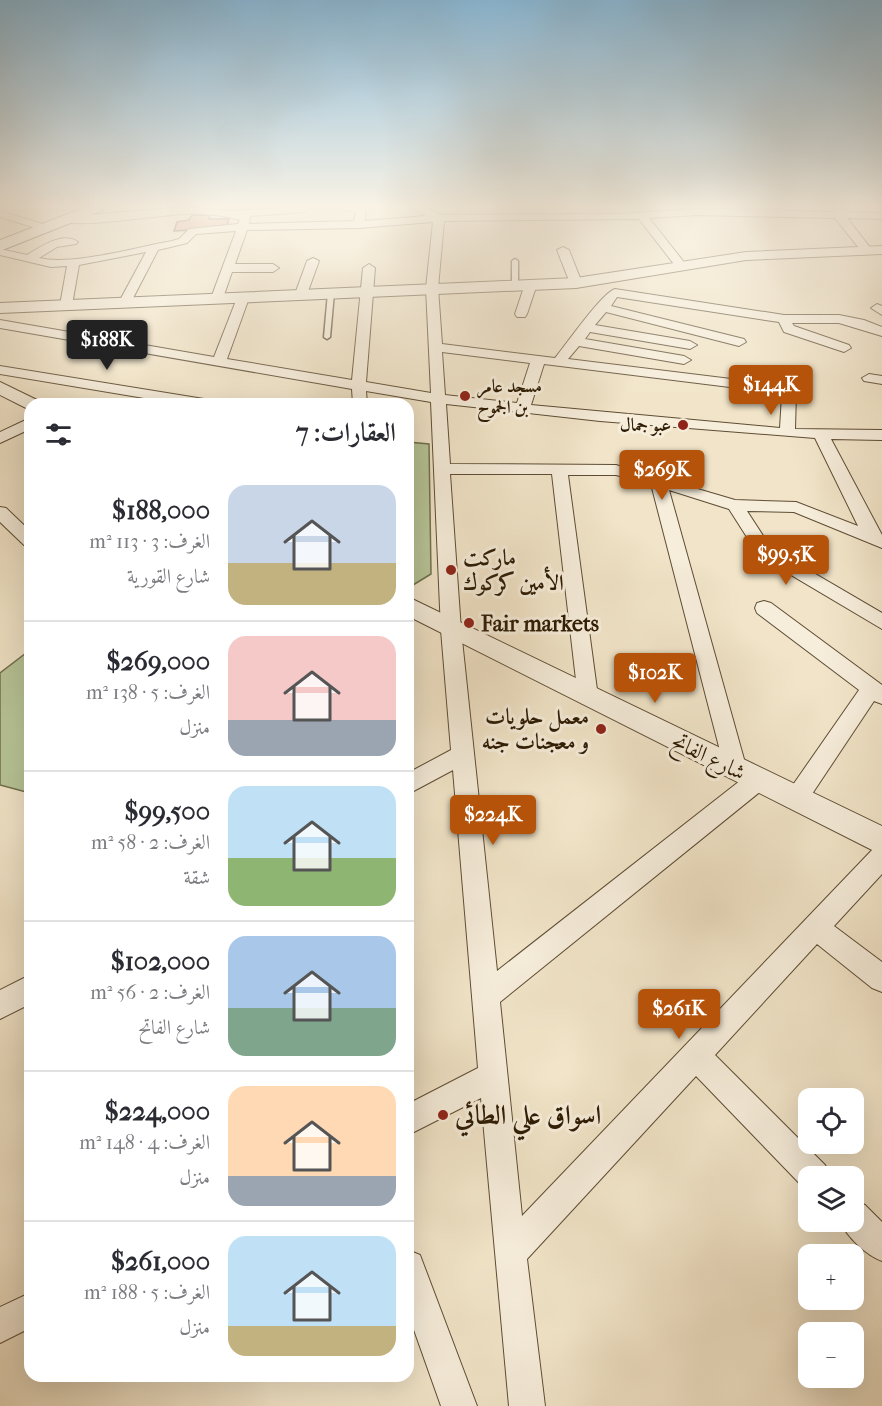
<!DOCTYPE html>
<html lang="ar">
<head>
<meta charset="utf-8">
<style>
	body { margin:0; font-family:"IM FELL French Canon",Amiri,serif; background:#f7f7f7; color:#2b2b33; direction:rtl; height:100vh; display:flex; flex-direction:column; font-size:22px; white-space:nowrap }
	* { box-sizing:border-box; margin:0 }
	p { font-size:20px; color:#7c7c81 }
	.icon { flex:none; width:33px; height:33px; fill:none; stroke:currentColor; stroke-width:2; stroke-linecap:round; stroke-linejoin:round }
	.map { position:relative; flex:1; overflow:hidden; direction:ltr }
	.details { position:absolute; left:24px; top:398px; width:390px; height:984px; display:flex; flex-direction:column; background:#fff; border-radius:18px; box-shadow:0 6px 24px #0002; direction:rtl }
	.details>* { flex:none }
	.tools { position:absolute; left:798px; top:1088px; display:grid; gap:12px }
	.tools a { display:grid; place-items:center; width:66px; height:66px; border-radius:12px; background:#fff; box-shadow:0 6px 24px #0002; font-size:30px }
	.price { position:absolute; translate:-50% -51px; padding:0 14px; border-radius:6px; background:#b45309; color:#fff; font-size:20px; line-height:39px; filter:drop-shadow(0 2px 3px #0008) }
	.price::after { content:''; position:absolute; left:50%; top:36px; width:18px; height:14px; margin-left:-9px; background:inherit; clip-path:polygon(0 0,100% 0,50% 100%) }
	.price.on { background:#222; color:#fff }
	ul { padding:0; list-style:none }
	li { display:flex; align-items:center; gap:18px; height:150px; padding:0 18px }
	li+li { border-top:2px solid #e1e1e2 }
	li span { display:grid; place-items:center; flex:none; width:168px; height:120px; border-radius:18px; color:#555 }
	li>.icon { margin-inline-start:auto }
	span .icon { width:72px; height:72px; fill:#fffc; stroke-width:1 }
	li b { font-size:26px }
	h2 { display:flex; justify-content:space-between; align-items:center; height:72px; padding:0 18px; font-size:26px }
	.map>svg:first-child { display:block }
	.green { fill:#b8c598; stroke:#72704e; stroke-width:1.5 }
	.building { fill:#d98e7c; stroke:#2d1b03; stroke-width:1.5 }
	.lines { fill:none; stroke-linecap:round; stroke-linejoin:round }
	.service-casing { stroke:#5e4d34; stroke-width:3 }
	.minor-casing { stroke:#5e4d34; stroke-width:2 }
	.tertiary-casing { stroke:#5e4d34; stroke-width:2 }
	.secondary-casing { stroke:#2d1b03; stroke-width:2 }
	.service { fill:#f6eddb; fill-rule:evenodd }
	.minor { fill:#f6eddb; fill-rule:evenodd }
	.tertiary { fill:#f6eddb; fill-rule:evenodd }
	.secondary { fill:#f6eddb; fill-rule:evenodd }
	.poi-dot { fill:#8f2418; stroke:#f6eddb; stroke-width:2 }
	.labels { text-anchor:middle; stroke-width:6; stroke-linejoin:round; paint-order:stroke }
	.far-poi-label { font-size:18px; font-weight:bold; fill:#2d1b03; stroke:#f6eddb; text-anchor:start }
	.poi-label { font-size:22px; font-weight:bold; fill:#2d1b03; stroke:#f6eddb; text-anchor:start }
	.street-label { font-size:22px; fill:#2d1b03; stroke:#f6eddb }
	.near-poi-label { font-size:27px; font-weight:bold; fill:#2d1b03; stroke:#f6eddb; text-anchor:start }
</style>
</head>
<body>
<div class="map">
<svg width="882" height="1406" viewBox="0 0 882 1406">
	<rect width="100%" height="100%" fill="#f1e4c8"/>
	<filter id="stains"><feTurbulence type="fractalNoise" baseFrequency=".00333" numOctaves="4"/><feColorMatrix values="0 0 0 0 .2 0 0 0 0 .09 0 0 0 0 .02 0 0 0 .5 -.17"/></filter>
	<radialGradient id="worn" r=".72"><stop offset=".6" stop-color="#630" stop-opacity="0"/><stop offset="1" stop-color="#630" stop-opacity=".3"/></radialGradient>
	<path class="green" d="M408,442l21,2 2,130 -18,11 -5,-3z
		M30,650v143l-30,-8v-112z"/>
	<path class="building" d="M192,215h18l-1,4h20l-2,6 -13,1 -5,3 -35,2 3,-9 12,-2z"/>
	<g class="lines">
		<defs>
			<path id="service" d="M515,259l3,2v24l-3,2 -3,-2v-24z
				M331,291l3,2 -4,44 -3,2 -3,-2 4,-44z"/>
			<path id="minor" d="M184,207l49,4 74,-4 2,2 -5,3 -54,4 -1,8 105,-3 2,-9 -13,-3 -1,-2 24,1 -1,13 61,-5 -15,-9h13l17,8 175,-1 80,-5 55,1v-3h10l1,3 72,2v-5h10l1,5 37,1v6l-35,-1 25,32 -6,3 -4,-1 -27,-34 -139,-3 -47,3 38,48 -6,4 -4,-2 -38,-49 -195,2 -6,67 4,56 113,14c13,-16 47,-65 60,-69l169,26h55l25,5 18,7v9l-43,-13h-47l2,3 55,19 2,3 -7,4 -60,-20 -5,-10 -162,-25 -6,9 133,33 2,3 -7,4 -133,-34 -11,13 95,16 7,4 -7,4 -100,-17 -5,7 99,17 7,4 -7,4 -105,-18 -11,13 213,26 15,8 -1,36 87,1v10l-51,-1 51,96v13l-88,-36 -47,-1 24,37 111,65v16l-123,-73 -30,-47 -60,-19 78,280 -3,7 -8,2 -8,-2 -3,-7 -74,-286 -35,-9h-48l30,222 -3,6 -7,2 -7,-2 -3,-6 -26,-223h-102l11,156 36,341 253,-198 8,-2 8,2 3,7 -3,7 -266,215 22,214 351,-367 9,-3v28l-48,52 48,36v30l-10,-4 -55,-44 -102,111 110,110 5,11h-22v13l-5,-2 -107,-111 -169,183 18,147h-36l-28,-308 -73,37v-31l70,-36 -25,-298 -45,24v-21l43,-23 -10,-120 -10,-228 -65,-11 1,13h-14l-1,-15 -352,-61v-8l214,37 23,-59 6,-4 6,4 -22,61 125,21 11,-112 6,-4 6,4 -9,114 65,11 -5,-105 7,-66 -74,6 -112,2 -12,34h38l6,4 -6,4h-41l-9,26 -6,4 -6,-4 25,-67 -40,3 -9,9 -29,7 -27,52 -6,4 -6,-4 27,-50 -67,13 -7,40 -6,4 -6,-4 7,-39 -16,1 -51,-12v-6l27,6c13,-8 36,-24 51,-13l-2,2 -19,3 -18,11c34,8 98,-11 133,-17l7,-2 10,-10 49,-5 2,-4c-18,-5 -36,-7 -55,-6 -22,0 -112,16 -124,6l5,-3zM442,352l88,11 -13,40 -72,-8zM544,364l234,29 4,2 -2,33 -249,-23zM446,404l154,17 215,17 43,88 -62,-24 -61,-2 -119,-35 -166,-1z
				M0,211l49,15 1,2 -5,3 -45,-14z
				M563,247l6,3 13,33 -2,3 -4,1 -6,-4 -13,-33z
				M313,258l6,3 -12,33 -6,4 -4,-1 -2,-3 12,-33z
				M531,280l6,4 -10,30 -2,3h-8l-2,-3 10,-30z
				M877,304l5,2v9l-11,-7z
				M0,366l210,34 7,4h-37l-180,-30z
				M869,374l13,2v8l-18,-3 -2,-3z
				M30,418v11l-30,14v-11z
				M0,507l6,1 24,23v16l-6,-2 -24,-23z
				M764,601l7,2 111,82v19l-8,-3 -70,105 -8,3 -8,-3 -4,-7 4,-7 71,-102 -102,-77 -2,-5 2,-5z
				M30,975v29l-30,15v-29z
				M854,1200l11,5 17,17v39c-16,-6 -35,-24 -42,-40h14z
				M408,1250l12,5 57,151h-36l-33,-93z
				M30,1293v35l-30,15v-36z"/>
			<path id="tertiary" d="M882,246v8l-136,6 -170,28 -576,25v-10l576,-25 170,-26z
				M0,382l37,18 2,4h-9v6l-30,-15z
				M408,597l474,229v29l-474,-239z"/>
			<path id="secondary" d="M86,207h19l-2,3 -103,41v-11z"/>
		</defs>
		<use href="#service" class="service-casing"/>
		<use href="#minor" class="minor-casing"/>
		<use href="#tertiary" class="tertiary-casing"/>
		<use href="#secondary" class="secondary-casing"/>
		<use href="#service" class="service"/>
		<use href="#minor" class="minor"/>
		<use href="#tertiary" class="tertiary"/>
		<use href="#secondary" class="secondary"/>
	</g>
	<linearGradient id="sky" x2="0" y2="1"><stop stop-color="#89b8d6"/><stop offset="0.51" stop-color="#f9f3e6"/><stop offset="1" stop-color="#f9f3e6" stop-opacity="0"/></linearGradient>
	<rect width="882" height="404" fill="url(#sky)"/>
	<g class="poi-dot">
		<circle cx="465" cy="396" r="6"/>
		<circle cx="683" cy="425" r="6"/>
		<circle cx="451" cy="570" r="6"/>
		<circle cx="469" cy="623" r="6"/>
		<circle cx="601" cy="729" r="6"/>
		<circle cx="443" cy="1115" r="6"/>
	</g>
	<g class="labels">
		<g class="far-poi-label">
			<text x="477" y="392">مسجد عامر<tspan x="477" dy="21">بن الجموح</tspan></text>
			<text x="671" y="431" text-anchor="end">عبو جمال</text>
		</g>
		<g class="poi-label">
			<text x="463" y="565">ماركت<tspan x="463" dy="25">الأمين كركوك</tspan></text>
			<text x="481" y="631">Fair markets</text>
			<text x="589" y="724" text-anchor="end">معمل حلويات<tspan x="589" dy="25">و معجنات جنه</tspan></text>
		</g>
		<g class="street-label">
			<text transform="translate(709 756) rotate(26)" y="8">شارع الفاتح</text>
		</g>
		<g class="near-poi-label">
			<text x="455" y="1124">اسواق علي الطائي</text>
		</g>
	</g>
	<rect width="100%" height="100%" filter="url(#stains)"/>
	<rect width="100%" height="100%" fill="url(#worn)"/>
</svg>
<div class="tools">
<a><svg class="icon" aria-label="locate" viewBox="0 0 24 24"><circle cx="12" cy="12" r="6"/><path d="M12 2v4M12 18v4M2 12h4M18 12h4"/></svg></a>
<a><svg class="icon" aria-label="layers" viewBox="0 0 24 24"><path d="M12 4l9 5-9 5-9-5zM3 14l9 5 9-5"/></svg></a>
<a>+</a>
<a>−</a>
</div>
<b class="price on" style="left:107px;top:371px">$188K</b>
<b class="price" style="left:771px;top:416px">$144K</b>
<b class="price" style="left:662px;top:501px">$269K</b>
<b class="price" style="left:786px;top:586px">$99.5K</b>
<b class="price" style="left:655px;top:704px">$102K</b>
<b class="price" style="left:493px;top:846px">$224K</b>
<b class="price" style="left:679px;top:1040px">$261K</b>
<section class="details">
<h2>العقارات: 7<svg class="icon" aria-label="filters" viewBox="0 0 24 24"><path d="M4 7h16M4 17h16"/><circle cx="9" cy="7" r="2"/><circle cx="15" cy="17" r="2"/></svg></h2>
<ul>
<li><span style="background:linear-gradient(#c9d6e8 65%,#c2b280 0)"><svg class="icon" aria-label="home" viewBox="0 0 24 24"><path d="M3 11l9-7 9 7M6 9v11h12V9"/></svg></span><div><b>$188,000</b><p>الغرف: 3 · 113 m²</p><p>شارع القورية</p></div></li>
<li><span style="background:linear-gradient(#f6c9c9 70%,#9aa5b1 0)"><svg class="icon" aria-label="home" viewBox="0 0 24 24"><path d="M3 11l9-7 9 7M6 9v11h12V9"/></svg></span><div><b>$269,000</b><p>الغرف: 5 · 138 m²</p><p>منزل</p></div></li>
<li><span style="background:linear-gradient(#bfe0f5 60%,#8fb573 0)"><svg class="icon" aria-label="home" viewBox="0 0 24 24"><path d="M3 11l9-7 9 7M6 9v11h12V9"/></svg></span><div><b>$99,500</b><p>الغرف: 2 · 58 m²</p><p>شقة</p></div></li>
<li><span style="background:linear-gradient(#a9c7e8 60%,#7fa58c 0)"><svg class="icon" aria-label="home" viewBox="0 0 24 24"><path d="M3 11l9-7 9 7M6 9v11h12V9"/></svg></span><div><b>$102,000</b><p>الغرف: 2 · 56 m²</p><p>شارع الفاتح</p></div></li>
<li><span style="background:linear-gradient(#ffd9b3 75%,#9aa5b1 0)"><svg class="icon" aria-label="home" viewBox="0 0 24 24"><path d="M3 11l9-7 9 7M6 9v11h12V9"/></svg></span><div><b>$224,000</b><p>الغرف: 4 · 148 m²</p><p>منزل</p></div></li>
<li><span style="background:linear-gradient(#bfe0f5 75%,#c2b280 0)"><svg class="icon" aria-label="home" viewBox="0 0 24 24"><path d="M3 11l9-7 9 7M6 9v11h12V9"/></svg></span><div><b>$261,000</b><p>الغرف: 5 · 188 m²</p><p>منزل</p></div></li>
</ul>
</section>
</div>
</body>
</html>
